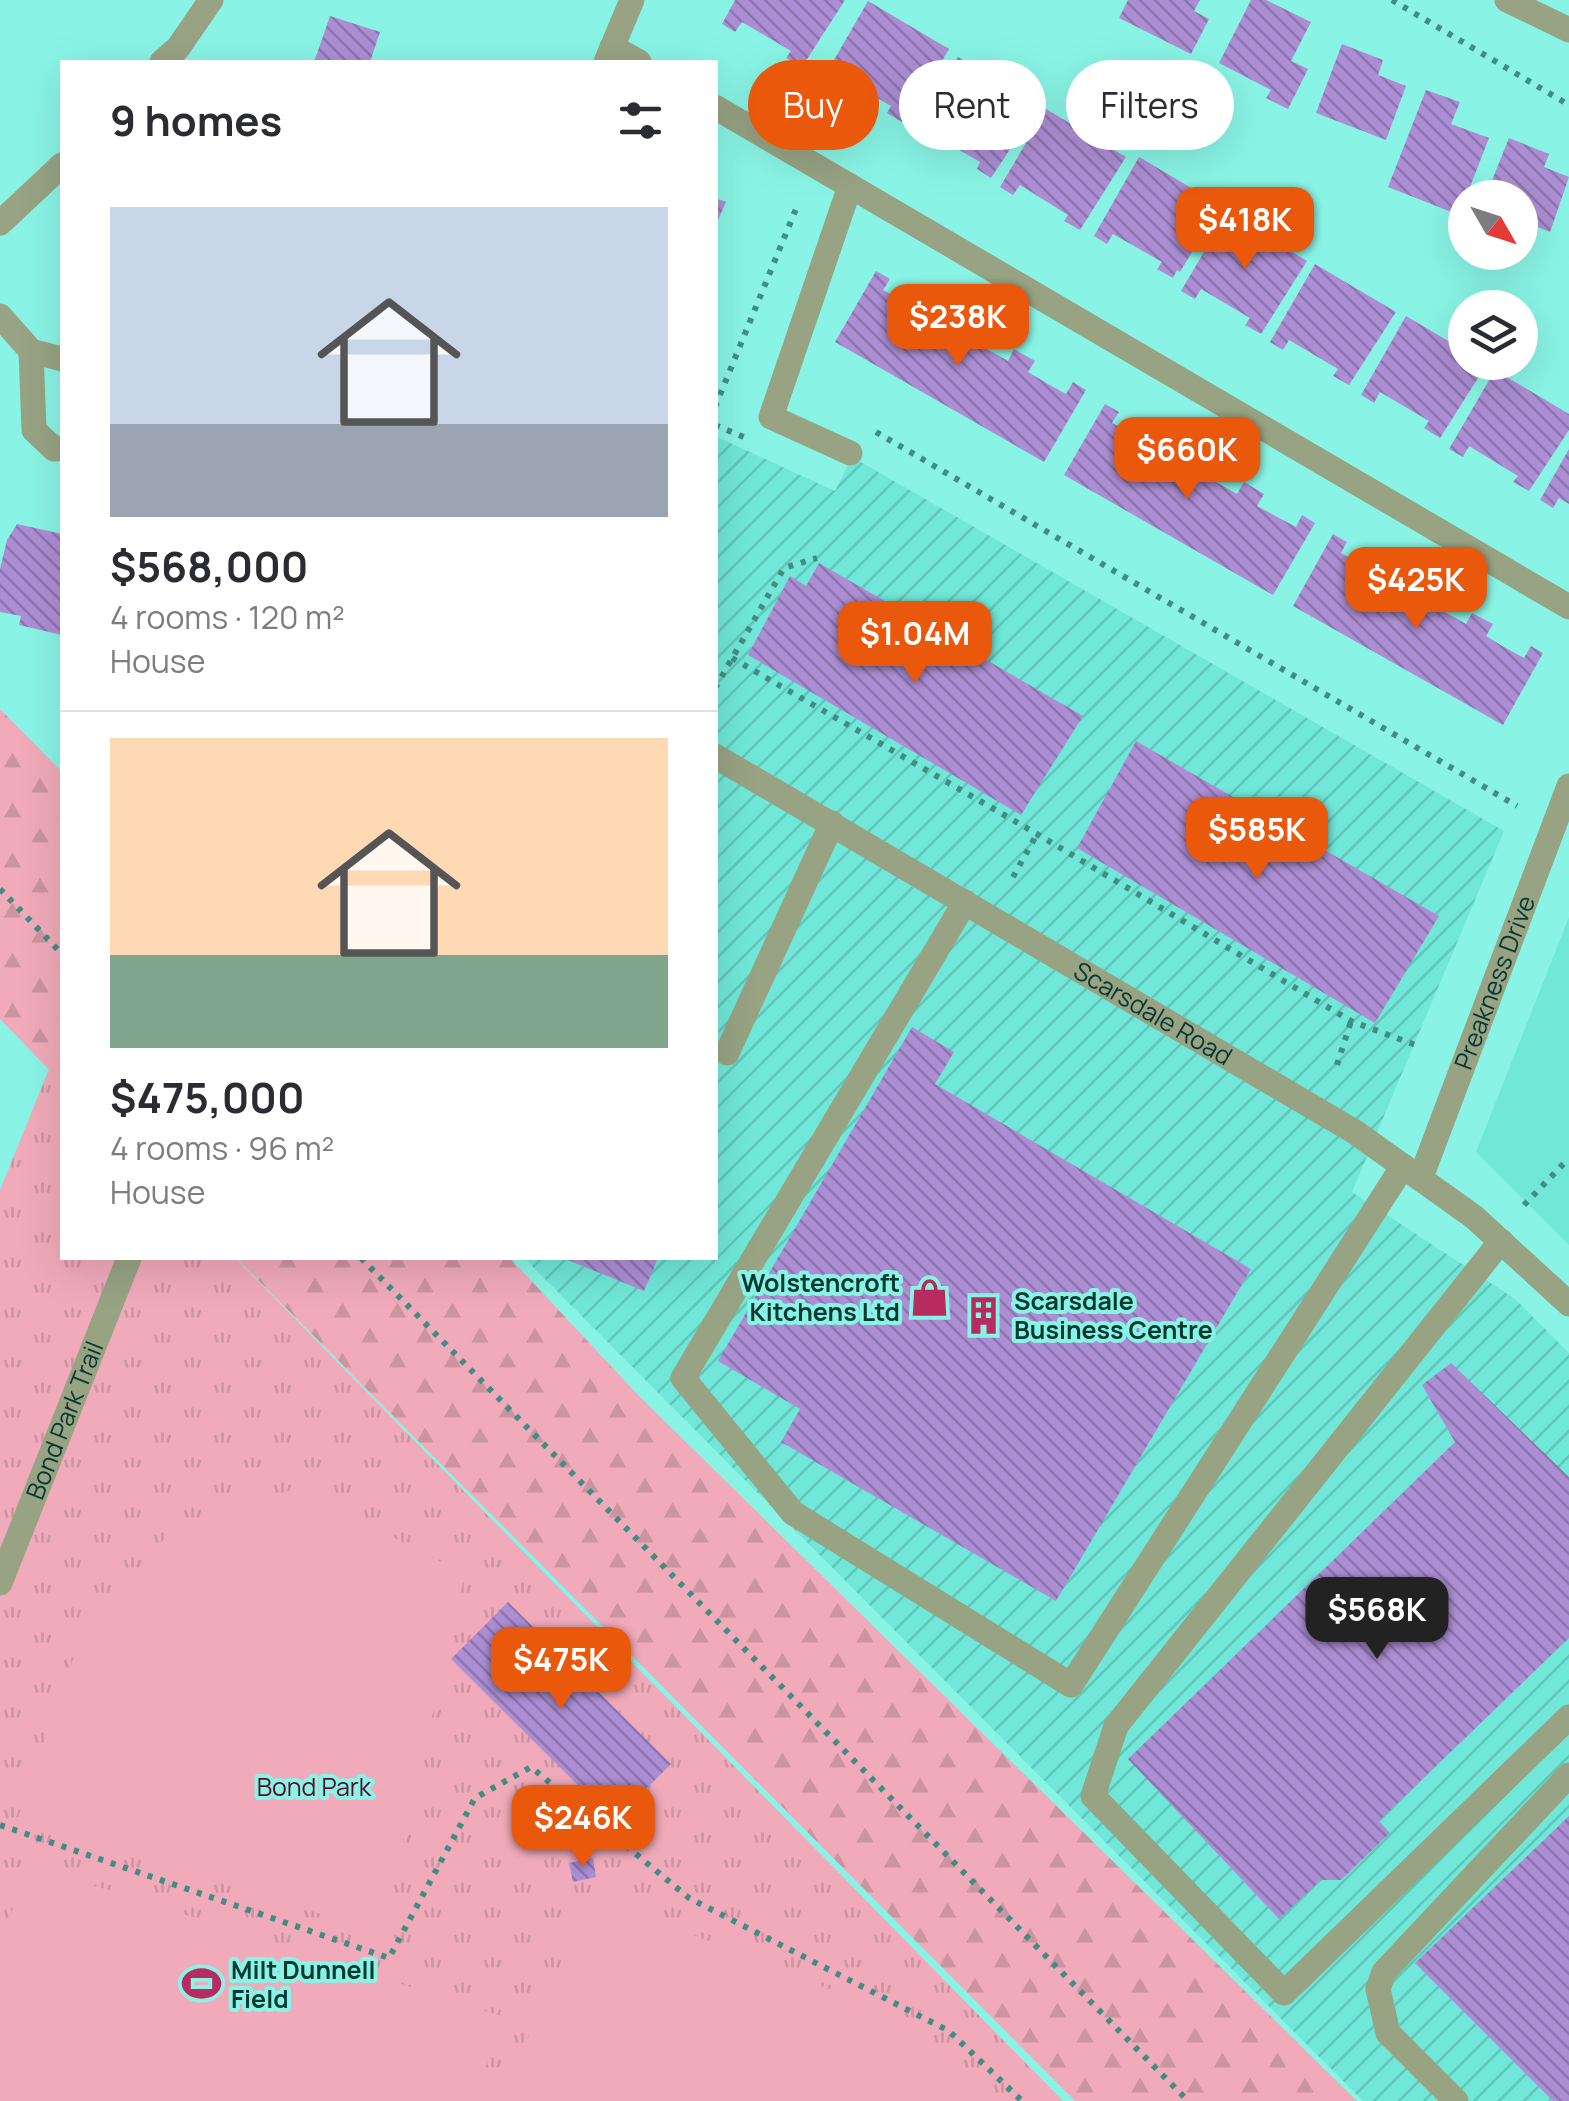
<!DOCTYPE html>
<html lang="en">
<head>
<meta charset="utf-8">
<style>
	body { margin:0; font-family:Manrope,sans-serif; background:#f7f7f7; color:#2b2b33; height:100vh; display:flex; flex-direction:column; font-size:38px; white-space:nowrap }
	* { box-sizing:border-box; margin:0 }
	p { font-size:32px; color:#7c7c81 }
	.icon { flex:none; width:55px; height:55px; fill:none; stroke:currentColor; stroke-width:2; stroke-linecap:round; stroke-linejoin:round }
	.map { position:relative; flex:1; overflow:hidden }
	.drawer { position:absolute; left:60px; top:60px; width:658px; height:1200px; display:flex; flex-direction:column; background:#fff; border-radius:0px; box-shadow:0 10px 40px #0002 }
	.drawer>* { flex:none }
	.top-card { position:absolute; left:748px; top:60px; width:670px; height:90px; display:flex; gap:20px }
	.needle { width:65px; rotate:129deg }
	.fabs { position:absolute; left:1448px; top:180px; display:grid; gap:20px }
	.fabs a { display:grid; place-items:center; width:90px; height:90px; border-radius:50%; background:#fff; box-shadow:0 10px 40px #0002; font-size:50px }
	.price { position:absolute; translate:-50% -85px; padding:0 22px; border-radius:20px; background:#ea580c; color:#fff; font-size:32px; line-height:65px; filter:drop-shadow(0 2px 5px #0008) }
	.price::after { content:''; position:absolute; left:50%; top:60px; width:30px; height:22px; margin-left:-15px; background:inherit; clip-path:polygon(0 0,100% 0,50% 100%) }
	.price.selected { background:#222; color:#fff }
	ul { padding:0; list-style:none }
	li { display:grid; align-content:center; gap:20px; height:530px; padding:0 50px }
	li+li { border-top:2px solid #e1e1e2 }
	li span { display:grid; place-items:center; height:310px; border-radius:0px; color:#555 }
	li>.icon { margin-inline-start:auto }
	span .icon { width:180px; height:180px; fill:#fffc; stroke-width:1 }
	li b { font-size:42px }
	h2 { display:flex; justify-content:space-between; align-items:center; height:120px; padding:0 50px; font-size:42px }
	.chip { padding:0 35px; border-radius:45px; background:#fff; box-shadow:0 10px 40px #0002; font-size:35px; line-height:90px }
	.chip.selected { background:#ea580c; color:#fff }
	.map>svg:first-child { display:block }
	.built { fill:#70e7d8 }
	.industrial { fill:url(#industrial-furrows) }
	.forest { fill:url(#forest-firs) }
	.park { fill:url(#park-tufts) }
	.pitch { fill:#f0aaba }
	.building { fill:url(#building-back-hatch) }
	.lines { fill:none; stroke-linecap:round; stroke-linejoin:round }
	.path { stroke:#418d83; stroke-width:6; stroke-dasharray:5 8; stroke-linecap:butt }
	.minor { stroke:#97a383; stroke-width:25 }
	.labels { text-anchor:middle; stroke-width:8; stroke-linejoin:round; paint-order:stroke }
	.street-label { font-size:25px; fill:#063832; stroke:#89f4e5 }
	.poi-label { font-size:25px; font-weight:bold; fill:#063832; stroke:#89f4e5; text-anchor:start }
	.park-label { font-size:25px; fill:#590d2a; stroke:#89f4e5 }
</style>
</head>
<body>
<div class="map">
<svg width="1569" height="2101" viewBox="0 0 1569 2101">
	<defs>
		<pattern id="industrial-furrows" width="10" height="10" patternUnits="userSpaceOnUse" patternTransform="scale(2.5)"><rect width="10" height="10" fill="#70e7d8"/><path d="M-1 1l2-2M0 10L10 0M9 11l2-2" fill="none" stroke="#60c7ba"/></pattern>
		<pattern id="forest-firs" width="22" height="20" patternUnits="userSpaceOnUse" patternTransform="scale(2.5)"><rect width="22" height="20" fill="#f0aaba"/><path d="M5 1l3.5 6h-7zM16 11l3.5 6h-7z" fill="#cc93a0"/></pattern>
		<pattern id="park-tufts" width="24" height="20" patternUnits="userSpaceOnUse" patternTransform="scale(2.5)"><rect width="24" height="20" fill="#f0aaba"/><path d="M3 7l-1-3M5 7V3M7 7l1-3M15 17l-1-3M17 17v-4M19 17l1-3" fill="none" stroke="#cc93a0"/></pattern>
		<pattern id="building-back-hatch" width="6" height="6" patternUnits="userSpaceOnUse" patternTransform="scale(2.5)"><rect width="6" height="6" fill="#ad8ed4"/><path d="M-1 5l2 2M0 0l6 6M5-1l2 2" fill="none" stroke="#8b75ad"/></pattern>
	</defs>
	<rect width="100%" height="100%" fill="#89f4e5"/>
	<path class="built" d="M1569,917v328l-93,-93z"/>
	<path class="industrial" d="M715,436l120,55 17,-34 652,374 -152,361 163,107 54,54v748h-206l-839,-843h191z"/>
	<path class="forest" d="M0,709l62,63v311l-62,-64z
		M236,1258h274l128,137 719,706h-282z"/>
	<path class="park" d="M49,1069l13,13v176h173l828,843h-1063v-911z"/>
	<path class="pitch" d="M297,1488l168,86 -83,359 -365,-113 65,-186 88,-102z
		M27,1864l487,156 -50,81h-464v-153z
		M591,1894l298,119 93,88h-482z"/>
	<path class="building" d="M735,0h110l-43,67 -16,-9 5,-7 -49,-29 -7,10 -13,-8z
		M1128,0h72l-6,11 15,8 -18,35 -72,-36z
		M1251,0h15l45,22 -20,39 17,8 -20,40 -22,-11 5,-8 -52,-27z
		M868,1l81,48 -39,67 -3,-2 -5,8 -15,-9 4,-7 -49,-29 -6,11 -13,-9z
		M330,16l50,16 -10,30h-56z
		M1342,44l41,16 -5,15 28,11 -20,54 -70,-27z
		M958,57l81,48 -48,73 -14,-9 3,-7 -48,-28 -6,10 -13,-8z
		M1426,90l34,12 -9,22 38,14 -30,77 -71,-28z
		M1046,109l80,48 -46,73 -16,-9 4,-6 -48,-30 -7,10 -13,-8z
		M1509,138l40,16 -5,13 25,10 -19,55 -30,-12v-22h-35z
		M1139,157l81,48 -40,67 -3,-2 -4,8 -16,-9 5,-7 -49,-28 -6,10 -13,-8z
		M715,198l11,4 -11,25z
		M1227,213l80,48 -46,73 -16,-9 5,-7 -49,-29 -6,10 -14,-8z
		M1315,264l81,48 -47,73 -16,-9 5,-7 -49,-29 -6,10 -13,-8z
		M876,271l14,8 -7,11 36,20 7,-11 23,13 -7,11 17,9 6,-11 13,8 -7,11 37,21 6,-12 12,7 9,5 -7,11 20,12 18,10 7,-12 13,8 -42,72 -209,-120z
		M1406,316l59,35v11l22,2 -47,74 -16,-10 5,-7 -49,-29 -6,11 -13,-8z
		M1495,370l74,44v16l-40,61 -16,-9 5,-6 -49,-30 -6,11 -14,-8z
		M1105,404l14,8 -7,11 37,20 6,-11 23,13 -7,11 17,9 6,-11 13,8 -7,11 37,21 7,-12 20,12 -7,12 39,21 6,-12 13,8 -42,72 -209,-120z
		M1569,449v55l-10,-6 -6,10 -13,-8z
		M17,524l45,10v101l-43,-10 2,-9 -21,-4v-43l7,-29z
		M1333,534l14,8 -6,11 37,21 6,-11 22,12 -6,11 16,10 7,-11 12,7 -6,11 37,21 6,-11 21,11 -7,12 18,11 20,11 7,-12 12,7 -40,72 -210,-119z
		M819,563l264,153 -62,99 -273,-160 42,-79 16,10z
		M1136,741l303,175 -64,107 -298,-175z
		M912,1027l42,25 -19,32 316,185 -195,332 -275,-159 19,-33 -82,-48z
		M563,1258h95l-14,33z
		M1451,1363l118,114v161l-190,183 11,12 -49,47h-20l-42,39 -151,-160 327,-317 -33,-57z
		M508,1602l163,162 -57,57 -163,-162z
		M1569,1816v285h-16l-138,-138z
		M593,1858l3,19 -23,5 -4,-19z"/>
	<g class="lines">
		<path class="path" d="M1392,0l177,105
			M715,407l83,-203
			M715,425l31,13
			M876,432l641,374
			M732,658l305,176 314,187 67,25
			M715,688l69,-120 33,-10
			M1013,877l24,-43
			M0,889l62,65
			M1337,1065l14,-44
			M1524,1205l45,-47
			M361,1258l827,843
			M0,1825l389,133 86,-160 56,-31 158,131 260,133 73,70"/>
		<g class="minor">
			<path d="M1507,0l62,30"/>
			<path d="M612,47l27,15"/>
			<path d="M162,62l16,-14 33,-48"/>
			<path d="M606,62l26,-62"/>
			<path d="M715,107l854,500"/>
			<path d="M850,186l-79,231 79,36"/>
			<path d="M0,223l62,-58"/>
			<path d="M0,316l31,35 31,8"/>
			<path d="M31,351l3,79 20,19 8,-1"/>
			<path id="s1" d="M715,756l640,376 119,85 95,87"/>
			<path d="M965,902l-282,476 110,135 278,172 332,-519"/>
			<path d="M727,1053l105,-230"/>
			<path id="s2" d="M1421,1177l148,-391"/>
			<path d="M1501,1241l-385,485 -23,70 191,197 285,-276"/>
			<path id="s3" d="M0,1583l129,-325"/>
			<path d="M1456,2101l-68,-68 -10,-44 6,-17 185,-197"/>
		</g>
	</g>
	<defs>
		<symbol id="shop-bare" viewBox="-9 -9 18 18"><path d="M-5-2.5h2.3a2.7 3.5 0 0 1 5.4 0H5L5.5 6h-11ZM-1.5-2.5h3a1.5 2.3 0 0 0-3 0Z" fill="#b82b5f" stroke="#89f4e5" stroke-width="2.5" paint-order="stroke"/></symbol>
		<symbol id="building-bare" viewBox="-9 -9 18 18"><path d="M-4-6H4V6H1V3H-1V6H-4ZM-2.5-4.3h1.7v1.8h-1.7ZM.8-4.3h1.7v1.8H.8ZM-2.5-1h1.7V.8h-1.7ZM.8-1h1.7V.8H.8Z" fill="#b82b5f" stroke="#89f4e5" stroke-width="2.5" paint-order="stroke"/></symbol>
		<symbol id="stadium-bare" viewBox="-9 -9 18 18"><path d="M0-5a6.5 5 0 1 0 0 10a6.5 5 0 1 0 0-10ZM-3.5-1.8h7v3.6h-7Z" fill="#b82b5f" stroke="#89f4e5" stroke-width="2.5" paint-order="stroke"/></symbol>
	</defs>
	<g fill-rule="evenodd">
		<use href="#shop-bare" x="902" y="1270" width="55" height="55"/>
		<use href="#building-bare" x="956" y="1288" width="55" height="55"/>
		<use href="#stadium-bare" x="174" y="1956" width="55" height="55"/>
	</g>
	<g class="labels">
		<g class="street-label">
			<text dy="9" stroke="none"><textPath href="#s2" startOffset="208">Preakness Drive</textPath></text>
			<text dy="9" stroke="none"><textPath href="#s1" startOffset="508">Scarsdale Road</textPath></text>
			<text dy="9" stroke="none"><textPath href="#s3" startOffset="175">Bond Park Trail</textPath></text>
		</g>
		<g class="poi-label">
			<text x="900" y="1292" text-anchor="end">Wolstencroft<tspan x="900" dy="29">Kitchens Ltd</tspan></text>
			<text x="1014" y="1310">Scarsdale<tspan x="1014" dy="29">Business Centre</tspan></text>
			<text x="231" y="1979">Milt Dunnell<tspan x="231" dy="29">Field</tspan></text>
		</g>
		<g class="park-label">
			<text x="314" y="1796">Bond Park</text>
		</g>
	</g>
</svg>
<div class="fabs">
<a><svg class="needle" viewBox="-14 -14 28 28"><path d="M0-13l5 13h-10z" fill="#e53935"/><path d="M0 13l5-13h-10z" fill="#7c7c81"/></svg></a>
<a><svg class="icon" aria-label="layers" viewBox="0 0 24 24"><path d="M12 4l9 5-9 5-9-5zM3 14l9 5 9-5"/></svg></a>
</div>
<b class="price" style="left:1245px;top:272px">$418K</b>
<b class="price" style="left:958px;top:369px">$238K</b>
<b class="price" style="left:1187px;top:502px">$660K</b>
<b class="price" style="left:1416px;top:632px">$425K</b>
<b class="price" style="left:915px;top:686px">$1.04M</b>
<b class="price" style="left:1257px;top:882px">$585K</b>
<b class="price selected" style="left:1377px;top:1662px">$568K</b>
<b class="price" style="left:561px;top:1712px">$475K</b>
<b class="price" style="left:583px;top:1870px">$246K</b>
<div class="top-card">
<a class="chip selected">Buy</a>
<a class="chip">Rent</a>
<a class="chip">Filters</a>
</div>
<section class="drawer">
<h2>9 homes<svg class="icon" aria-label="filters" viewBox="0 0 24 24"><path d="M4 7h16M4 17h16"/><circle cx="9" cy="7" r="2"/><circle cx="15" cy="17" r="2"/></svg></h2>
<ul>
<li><span style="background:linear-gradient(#c9d6e8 70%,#9aa5b1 0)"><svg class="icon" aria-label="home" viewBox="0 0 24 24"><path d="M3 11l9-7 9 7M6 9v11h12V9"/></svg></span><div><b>$568,000</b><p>4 rooms · 120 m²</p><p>House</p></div></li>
<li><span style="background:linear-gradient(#ffd9b3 70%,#7fa58c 0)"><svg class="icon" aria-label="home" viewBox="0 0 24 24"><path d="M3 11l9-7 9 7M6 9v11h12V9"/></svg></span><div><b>$475,000</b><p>4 rooms · 96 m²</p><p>House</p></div></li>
</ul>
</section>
</div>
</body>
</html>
